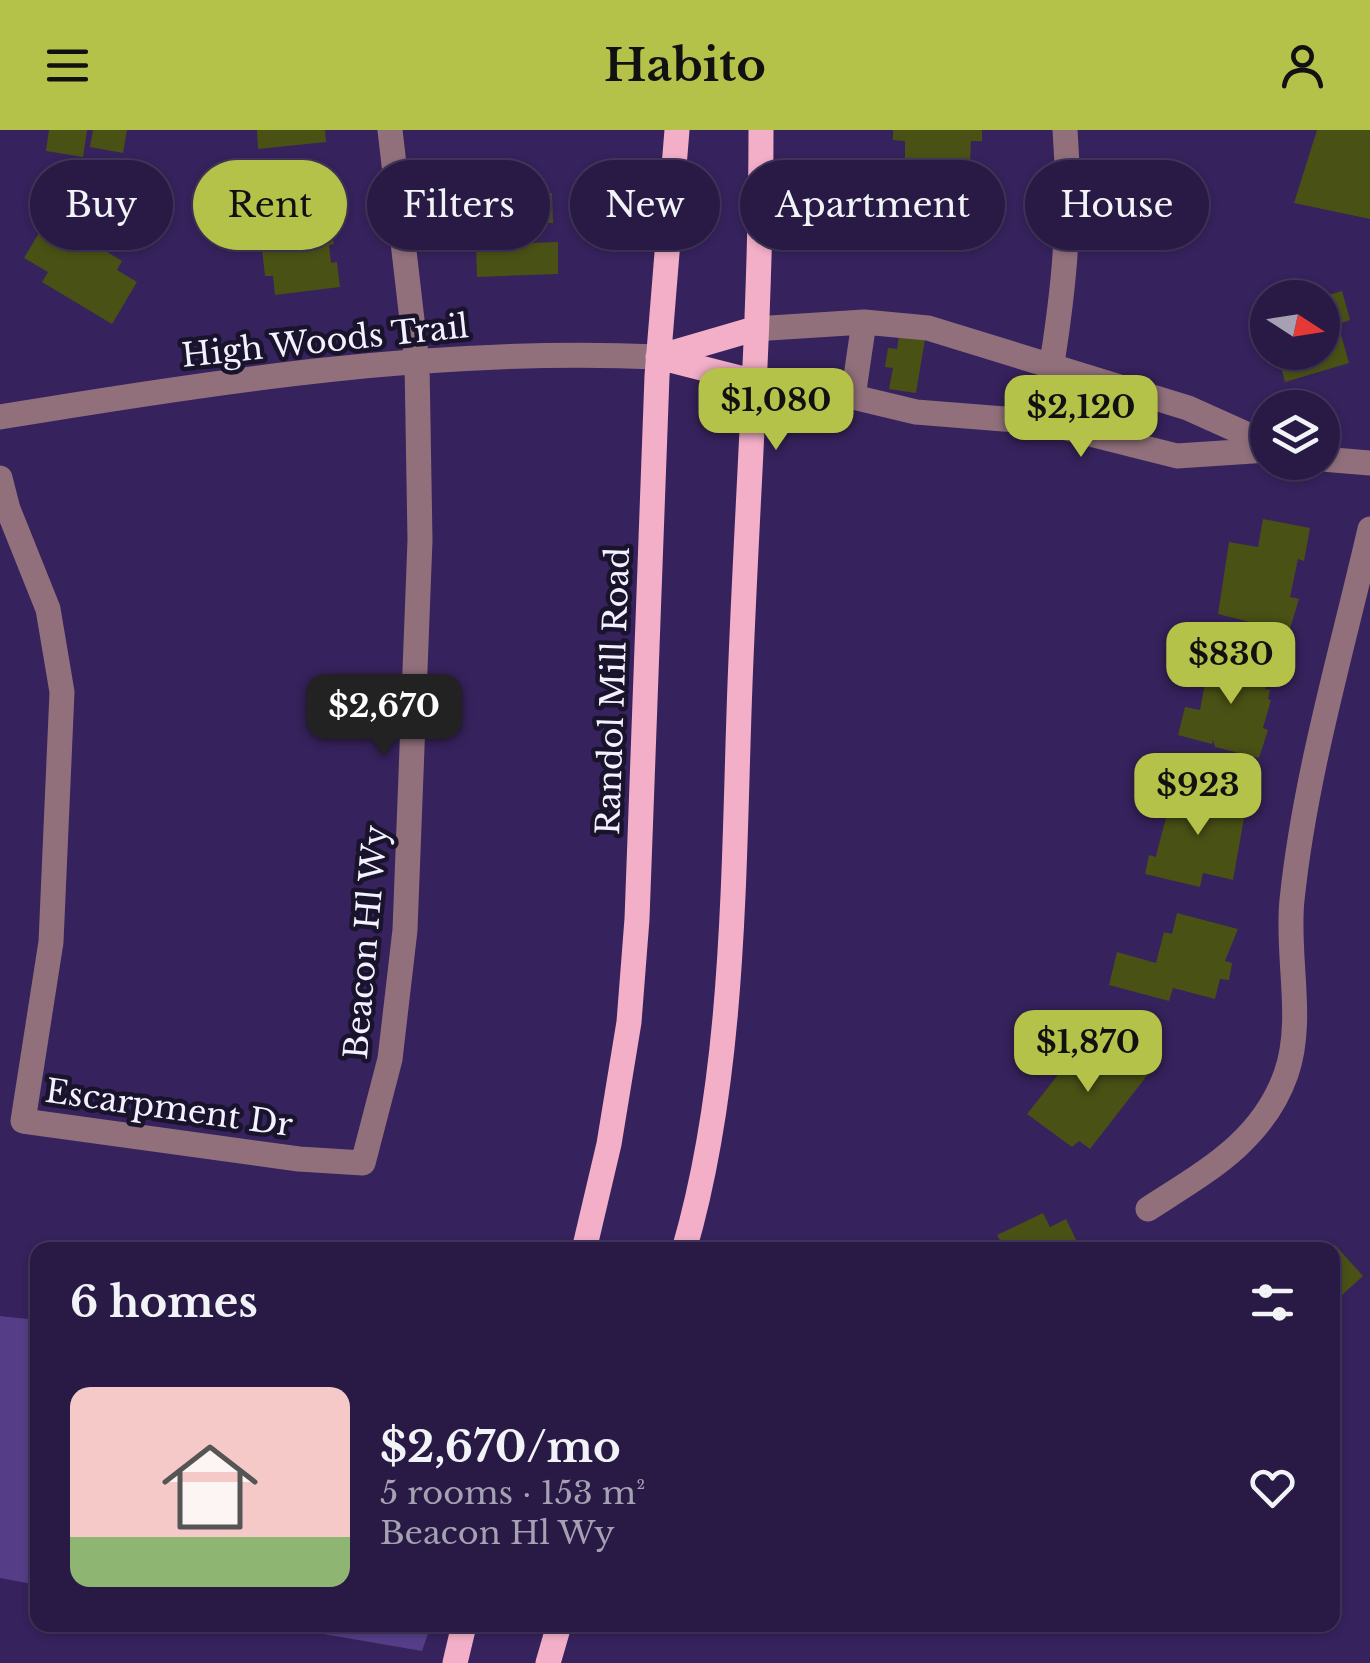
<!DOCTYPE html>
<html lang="en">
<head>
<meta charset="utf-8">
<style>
	body { margin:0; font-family:"Libre Baskerville",serif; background:#342750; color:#f1f3f6; height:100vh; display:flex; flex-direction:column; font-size:38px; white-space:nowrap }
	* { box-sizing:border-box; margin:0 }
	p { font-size:32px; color:#a5a1b3 }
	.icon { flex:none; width:55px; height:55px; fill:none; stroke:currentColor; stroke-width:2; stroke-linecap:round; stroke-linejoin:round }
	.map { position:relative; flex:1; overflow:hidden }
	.side { position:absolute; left:30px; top:1112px; width:1310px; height:390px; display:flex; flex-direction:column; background:#281a45; border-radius:20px; box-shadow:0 2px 8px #0004,0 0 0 2px #44385e }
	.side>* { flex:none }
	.top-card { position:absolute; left:30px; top:30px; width:1310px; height:90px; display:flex; gap:20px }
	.needle { width:65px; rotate:102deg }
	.fabs { position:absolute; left:1250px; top:150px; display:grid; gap:20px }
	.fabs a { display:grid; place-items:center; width:90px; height:90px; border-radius:50%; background:#281a45; box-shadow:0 2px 8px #0004,0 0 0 2px #44385e; font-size:50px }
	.price { position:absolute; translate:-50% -85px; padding:0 22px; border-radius:20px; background:#b4c24a; color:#111; font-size:32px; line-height:65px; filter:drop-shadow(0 2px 5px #0008) }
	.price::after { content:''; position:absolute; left:50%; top:60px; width:30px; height:22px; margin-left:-15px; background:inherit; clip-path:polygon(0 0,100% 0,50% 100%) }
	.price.active { background:#222; color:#fff }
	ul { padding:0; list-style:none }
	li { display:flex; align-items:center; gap:30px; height:250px; padding:0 40px }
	li span { display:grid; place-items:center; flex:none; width:280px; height:200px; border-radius:20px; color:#555 }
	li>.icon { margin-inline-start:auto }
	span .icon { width:120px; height:120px; fill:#fffc; stroke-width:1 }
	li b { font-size:42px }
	h2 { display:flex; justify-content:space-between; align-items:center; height:120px; padding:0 40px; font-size:42px }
	.chip { padding:0 35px; border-radius:45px; background:#281a45; box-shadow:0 2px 8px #0004,0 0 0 2px #44385e; font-size:35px; line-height:90px }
	.chip.active { background:#b4c24a; color:#111 }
	header { display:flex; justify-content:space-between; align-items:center; height:130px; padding:0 40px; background:#b4c24a; color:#111; font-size:45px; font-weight:700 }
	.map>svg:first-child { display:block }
	.green { fill:#553e87 }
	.building { fill:#4a5115 }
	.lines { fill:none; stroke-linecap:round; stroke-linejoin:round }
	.minor { stroke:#91707c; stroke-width:25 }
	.major { stroke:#f2afc7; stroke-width:25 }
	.labels { text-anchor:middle; stroke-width:9; stroke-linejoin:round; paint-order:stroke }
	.street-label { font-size:32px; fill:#f3f0ff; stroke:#1a132c }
</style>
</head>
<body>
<header><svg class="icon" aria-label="menu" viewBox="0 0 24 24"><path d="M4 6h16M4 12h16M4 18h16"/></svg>Habito<svg class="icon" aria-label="person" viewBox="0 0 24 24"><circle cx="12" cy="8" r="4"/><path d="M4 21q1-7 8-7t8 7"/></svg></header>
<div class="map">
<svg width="1370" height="1533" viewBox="0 0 1370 1533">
	<rect width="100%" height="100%" fill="#36225c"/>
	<path class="green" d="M0,1186l37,4v265l-37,-7z
		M271,1495h160l-9,26z"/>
	<path class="building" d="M49,0h38l-4,27 -37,-6z
		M93,0h34l-4,23 -33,-6z
		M257,0h68l1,12 -68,7z
		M893,0h89v11h-11l-1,20 -7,-1 -1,13h7v25l-41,3 1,-5 -24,-1v-54l-12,-1z
		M1317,0h53v89l-76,-16z
		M552,63l1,30h-27l1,20 31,-1v32l-81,3 -1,-34 -8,1 -1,-29h8v-20z
		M324,65l10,49 -5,1 2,18 6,-1 3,25 -65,8 -2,-19h-8l-5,-44 -36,5 -3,-22 46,-6 -1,-7z
		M42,98l40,24 7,-11 33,20 -5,9 20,12 -25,42 -70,-42 6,-10 -24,-14z
		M1342,161l8,29 -12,4 11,39 -64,19 -5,-19 9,-2 -3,-9h36v-55z
		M1268,172v33h-1l-10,-30z
		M900,199l26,4 -10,60 -27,-4 4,-21 -8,-1 3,-19 9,1z
		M1263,389l47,9 -6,33 -6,-2 -8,38 9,2 -10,33 -71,-18 11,-72 29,5z
		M1215,523l56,13 -6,23 5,1 -2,9 3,1 -8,28 5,2 -9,28 -44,-11 -2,-7 -1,4 -34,-9 7,-28 15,3 10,-55z
		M1169,658l66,12 -1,4 12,3 -13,73 -30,-7 -3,14 -55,-13 4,-19 7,2 1,-5 11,-42 -7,-4z
		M1177,783l61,16 -13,32 7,2 -3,17 -9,-1 -5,20 -42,-11 -4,13 -60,-16 8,-33 39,11 8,-31 8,2z
		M1111,910l38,33 -59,76 -11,-8 -7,6 -45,-33 53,-67 15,11z
		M1043,1083l7,14 16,-8 15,31h-76l-8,-15z
		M1335,1115l28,31 -31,28 -3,-54z"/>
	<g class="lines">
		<path class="minor" d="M754,199l110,-7 64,6 260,80 80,36
			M752,251l72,9 92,22 126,10 135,34 91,-6
			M853,267l11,-75
			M0,287c217,-36 437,-70 658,-60
			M1042,292c18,-99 31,-192 23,-292
			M1322,329l48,4
			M0,348l8,31 40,100 14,83 -11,250 -28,179 276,38 64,4 27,-104 15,-129 15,-390 -3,-177 -27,-233
			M1148,1079c57,-37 114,-67 138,-135 19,-54 0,-118 6,-174 13,-125 50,-249 78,-371"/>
		<path class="major" d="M658,227l96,-28
			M658,227l94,24
			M584,1120l25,-106 20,-122 8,-103 20,-543 20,-246
			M684,1120c52,-178 49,-381 56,-566 7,-184 21,-370 21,-554
			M455,1533l9,-38
			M548,1533l11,-38"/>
	</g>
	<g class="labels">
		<g class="street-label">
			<text transform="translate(325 211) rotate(-6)" y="11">High Woods Trail</text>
			<text transform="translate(613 561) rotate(-88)" y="11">Randol Mill Road</text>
			<text transform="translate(366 812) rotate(-85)" y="11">Beacon Hl Wy</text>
			<text transform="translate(169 978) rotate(8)" y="11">Escarpment Dr</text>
		</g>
	</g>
</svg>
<div class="fabs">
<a><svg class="needle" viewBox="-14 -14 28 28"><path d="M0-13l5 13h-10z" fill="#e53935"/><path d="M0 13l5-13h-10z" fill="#a5a1b3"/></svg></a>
<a><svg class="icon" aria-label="layers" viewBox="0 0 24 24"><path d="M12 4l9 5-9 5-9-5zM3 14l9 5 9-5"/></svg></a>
</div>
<b class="price" style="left:776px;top:323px">$1,080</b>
<b class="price" style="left:1081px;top:330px">$2,120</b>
<b class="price" style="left:1231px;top:577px">$830</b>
<b class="price active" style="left:384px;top:629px">$2,670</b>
<b class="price" style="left:1198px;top:708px">$923</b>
<b class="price" style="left:1088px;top:965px">$1,870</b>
<div class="top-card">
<a class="chip">Buy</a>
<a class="chip active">Rent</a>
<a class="chip">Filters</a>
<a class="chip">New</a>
<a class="chip">Apartment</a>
<a class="chip">House</a>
</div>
<section class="side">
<h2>6 homes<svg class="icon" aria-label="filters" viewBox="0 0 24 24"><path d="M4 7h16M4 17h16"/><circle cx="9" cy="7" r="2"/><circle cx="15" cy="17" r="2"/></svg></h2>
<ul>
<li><span style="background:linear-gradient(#f6c9c9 75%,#8fb573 0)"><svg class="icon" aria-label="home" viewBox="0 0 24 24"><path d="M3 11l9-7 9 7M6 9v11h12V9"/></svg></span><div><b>$2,670/mo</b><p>5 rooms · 153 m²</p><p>Beacon Hl Wy</p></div><svg class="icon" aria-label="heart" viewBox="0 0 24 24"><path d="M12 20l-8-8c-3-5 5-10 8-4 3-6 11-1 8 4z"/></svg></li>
</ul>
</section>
</div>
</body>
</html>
